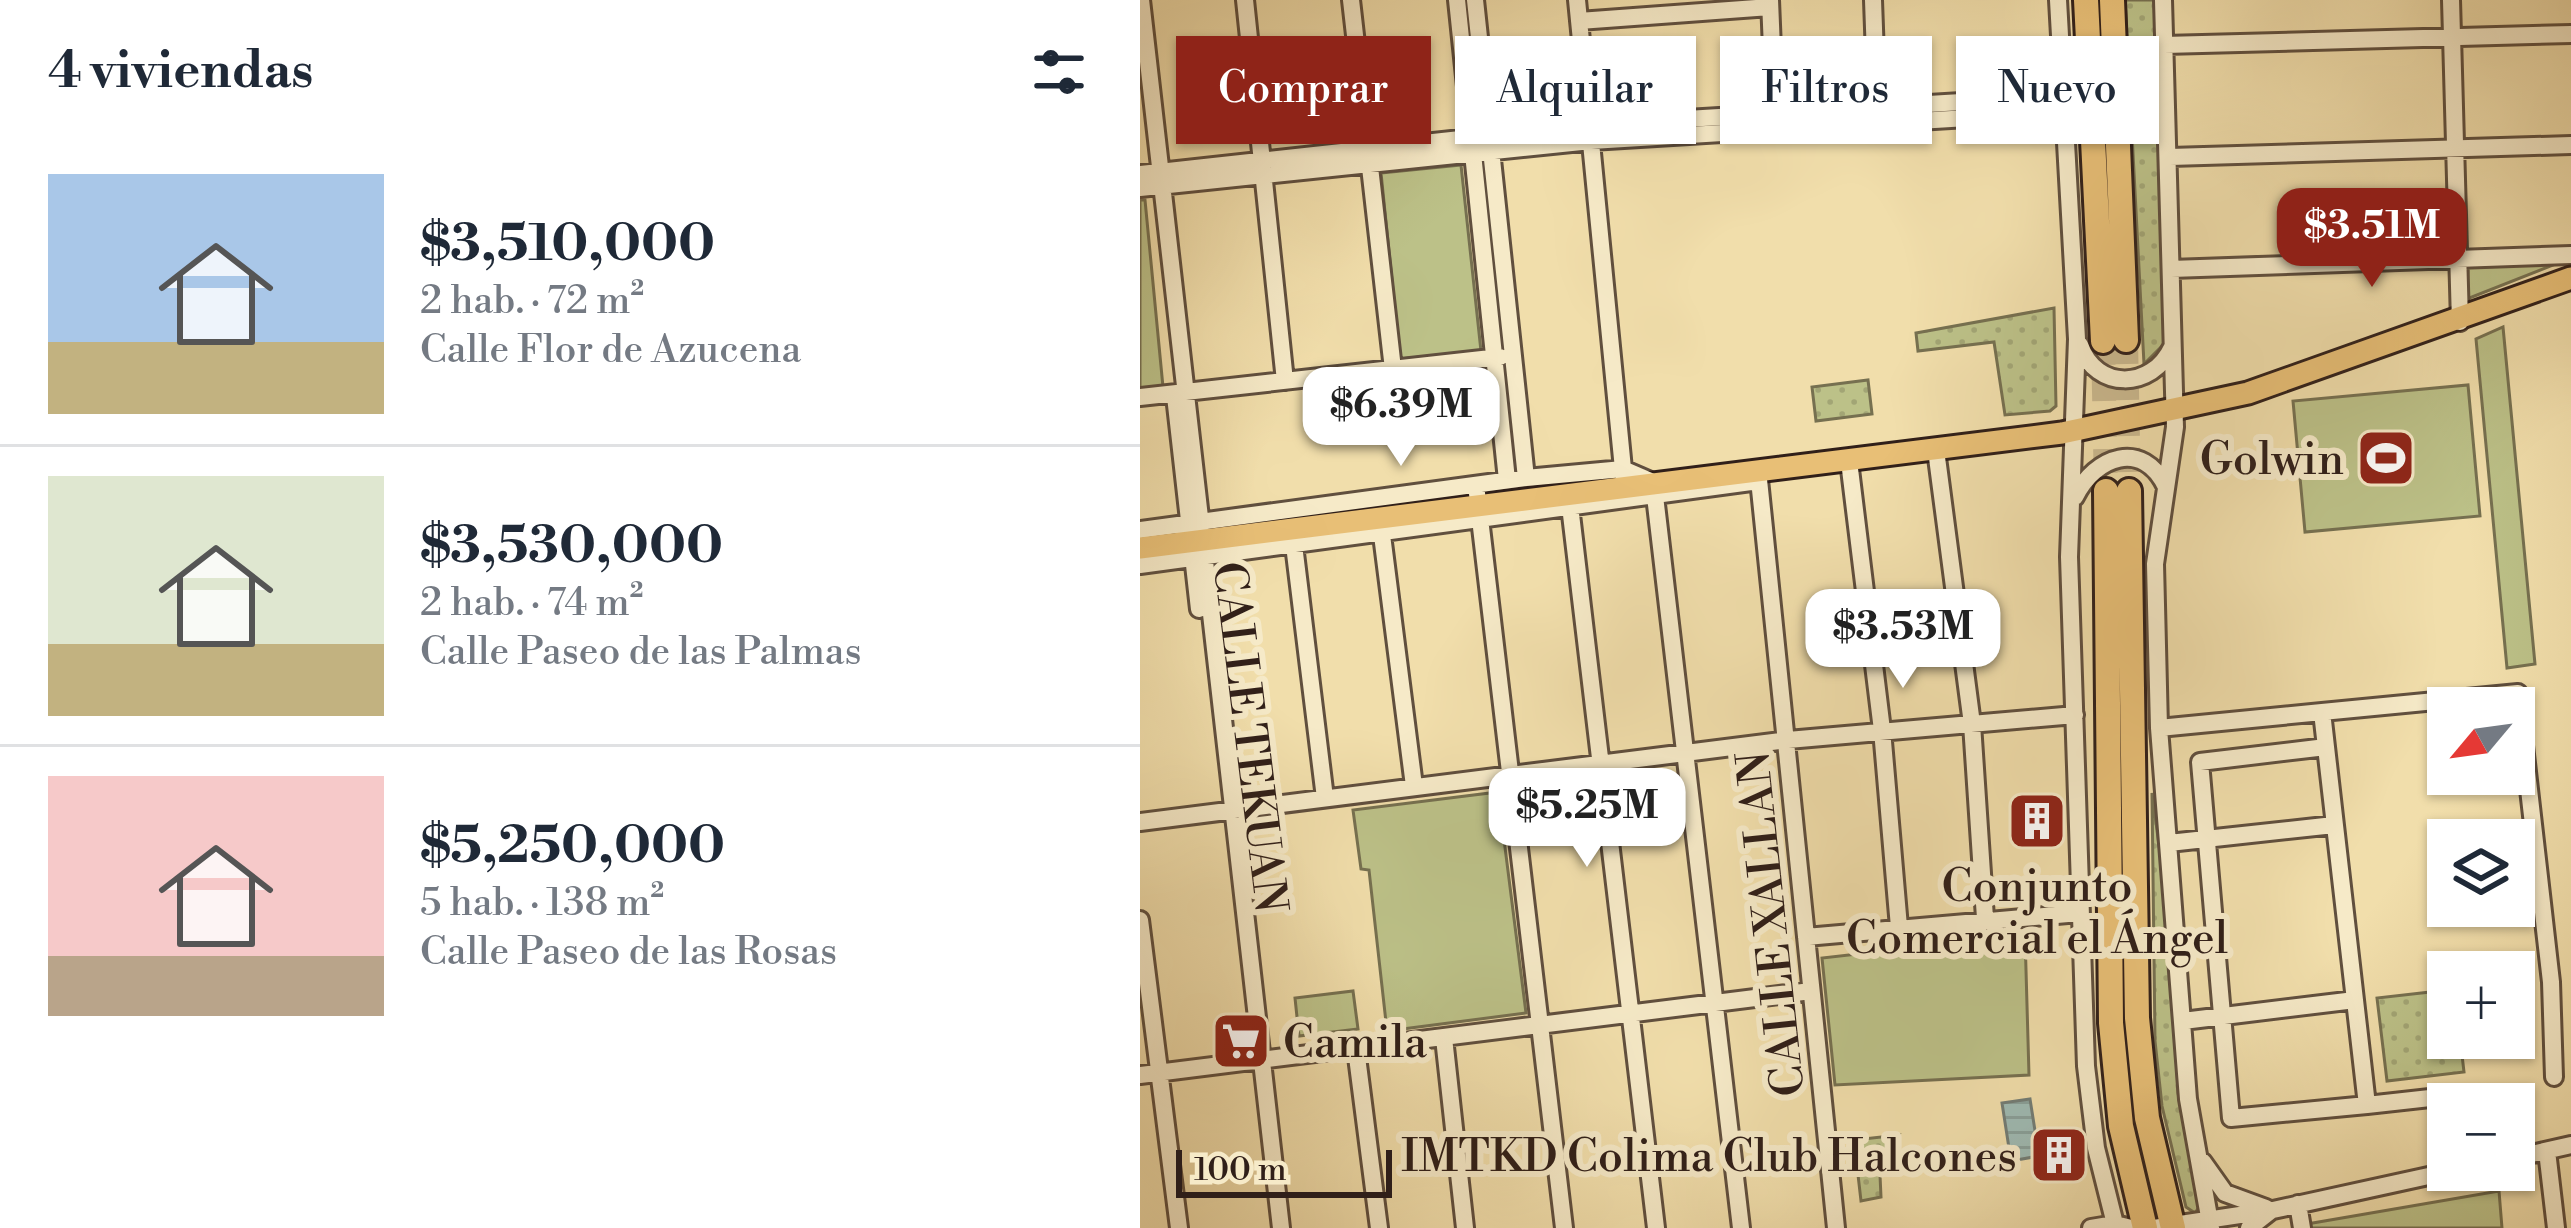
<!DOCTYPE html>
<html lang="es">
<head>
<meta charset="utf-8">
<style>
	body { margin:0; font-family:"Libre Bodoni",serif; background:#f6f6f7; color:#1f2937; height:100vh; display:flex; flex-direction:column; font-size:45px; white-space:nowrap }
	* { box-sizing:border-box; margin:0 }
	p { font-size:39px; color:#747a83 }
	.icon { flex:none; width:66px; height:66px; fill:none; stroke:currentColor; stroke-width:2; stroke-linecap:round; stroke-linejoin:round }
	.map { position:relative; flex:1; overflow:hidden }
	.side { display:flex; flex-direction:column; background:#fff; width:1140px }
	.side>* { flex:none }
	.guide { position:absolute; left:36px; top:36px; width:1140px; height:108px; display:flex; gap:24px }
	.needle { width:78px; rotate:241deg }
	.tools { position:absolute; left:1287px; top:687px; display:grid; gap:24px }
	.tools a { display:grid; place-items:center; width:108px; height:108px; border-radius:0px; background:#fff; box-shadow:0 3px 9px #0004; font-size:60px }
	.scale { position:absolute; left:36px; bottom:30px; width:216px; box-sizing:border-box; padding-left:12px; border:6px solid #301f19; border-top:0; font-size:33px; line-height:42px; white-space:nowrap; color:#301f19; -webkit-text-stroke:9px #f6eac8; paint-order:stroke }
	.price { position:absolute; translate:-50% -102px; padding:0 27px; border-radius:24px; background:#fff; color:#222; font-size:39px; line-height:78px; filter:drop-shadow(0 3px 6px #0008) }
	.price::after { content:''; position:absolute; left:50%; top:72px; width:36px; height:27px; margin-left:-18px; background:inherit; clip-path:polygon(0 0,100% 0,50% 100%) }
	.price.on { background:#8f2418; color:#fff }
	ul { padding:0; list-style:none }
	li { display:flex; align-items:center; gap:36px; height:300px; padding:0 48px }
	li+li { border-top:3px solid #e0e1e3 }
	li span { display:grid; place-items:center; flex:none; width:336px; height:240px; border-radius:0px; color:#555 }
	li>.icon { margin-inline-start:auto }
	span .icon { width:144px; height:144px; fill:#fffc; stroke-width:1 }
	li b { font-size:51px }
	h2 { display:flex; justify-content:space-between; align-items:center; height:144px; padding:0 48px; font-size:51px }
	.tag { padding:0 42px; border-radius:0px; background:#fff; box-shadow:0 3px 9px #0004; font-size:42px; line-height:108px }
	.tag.on { background:#8f2418; color:#fff }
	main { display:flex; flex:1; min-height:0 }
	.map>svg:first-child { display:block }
	.grass { fill:url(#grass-dots); stroke:#767050; stroke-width:3 }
	.park { fill:#bcc188; stroke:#767050; stroke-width:3 }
	.water { fill:url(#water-rules); stroke:#727c75; stroke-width:3 }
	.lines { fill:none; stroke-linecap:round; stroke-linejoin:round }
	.highway-tunnel { stroke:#cab88e; stroke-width:24; stroke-dasharray:24 12; stroke-linecap:butt }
	.minor-casing { stroke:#604f3e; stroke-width:22 }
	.major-casing { stroke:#301f19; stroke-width:27 }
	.highway-casing { stroke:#301f19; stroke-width:30 }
	.minor { stroke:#f6eac8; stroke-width:16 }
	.major { stroke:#e8bf76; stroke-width:21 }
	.highway { stroke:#e8bf76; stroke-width:24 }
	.labels { text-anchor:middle; stroke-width:12; stroke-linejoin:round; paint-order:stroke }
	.poi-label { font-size:45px; fill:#301f19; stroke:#f6eac8; text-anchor:end }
	.street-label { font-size:45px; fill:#301f19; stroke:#f6eac8 }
</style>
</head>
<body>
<main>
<section class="side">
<h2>4 viviendas<svg class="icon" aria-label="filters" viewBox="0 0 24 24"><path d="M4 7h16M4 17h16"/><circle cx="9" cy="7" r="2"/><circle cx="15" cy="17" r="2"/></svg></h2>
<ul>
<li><span style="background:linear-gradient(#a9c7e8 70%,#c2b280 0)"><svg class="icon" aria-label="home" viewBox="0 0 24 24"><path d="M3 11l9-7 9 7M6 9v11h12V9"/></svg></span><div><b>$3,510,000</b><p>2 hab. · 72 m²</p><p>Calle Flor de Azucena</p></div></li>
<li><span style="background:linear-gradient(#dfe7d0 70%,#c2b280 0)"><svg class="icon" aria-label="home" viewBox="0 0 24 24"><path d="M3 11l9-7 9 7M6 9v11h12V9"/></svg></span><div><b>$3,530,000</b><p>2 hab. · 74 m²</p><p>Calle Paseo de las Palmas</p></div></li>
<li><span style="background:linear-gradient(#f6c9c9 75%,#b9a48a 0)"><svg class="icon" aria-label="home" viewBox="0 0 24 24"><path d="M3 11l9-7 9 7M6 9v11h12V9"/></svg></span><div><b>$5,250,000</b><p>5 hab. · 138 m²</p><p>Calle Paseo de las Rosas</p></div></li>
</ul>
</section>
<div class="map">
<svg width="1431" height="1228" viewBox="0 0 1431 1228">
	<defs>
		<pattern id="grass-dots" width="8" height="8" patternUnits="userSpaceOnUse" patternTransform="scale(3)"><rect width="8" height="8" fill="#bcc188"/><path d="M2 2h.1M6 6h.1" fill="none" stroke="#a2a575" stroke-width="1.8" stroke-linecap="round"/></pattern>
		<pattern id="water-rules" width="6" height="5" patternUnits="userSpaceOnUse" patternTransform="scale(3)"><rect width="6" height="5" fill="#9ebab3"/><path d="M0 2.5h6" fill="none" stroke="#889f99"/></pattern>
	</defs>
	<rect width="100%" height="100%" fill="#f1deab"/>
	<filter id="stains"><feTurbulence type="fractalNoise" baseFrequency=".00167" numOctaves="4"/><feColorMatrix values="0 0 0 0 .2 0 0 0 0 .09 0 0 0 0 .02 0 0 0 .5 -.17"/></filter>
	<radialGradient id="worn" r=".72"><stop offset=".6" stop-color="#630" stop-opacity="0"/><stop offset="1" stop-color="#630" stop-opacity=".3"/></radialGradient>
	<path class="grass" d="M985,0h29l12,342 -22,22z
		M914,308l2,98 -6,5 -45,4 -11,-73 -76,9 -2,-18z
		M728,380l4,34 -56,7 -4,-34z
		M1012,793l20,149 6,151 23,111 -6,9 -9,-6 -24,-101 -7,-65z
		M1308,990v48h12l4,34 -77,9 -10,-83z
		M759,1135l-19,40 1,22 -20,4 -7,-61z"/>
	<path class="park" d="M321,165l20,186 -81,8 -19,-186z
		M0,200h5l18,187 -23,3z
		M1431,258l-104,41 1,-33z
		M1363,327l32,337 -28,4 -31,-329z
		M1328,385l12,131 -175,16 -12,-131z
		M358,792l28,221 -139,18 -18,-161 -8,-1 -8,-59z
		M885,935l4,140 -194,10 -13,-127z
		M213,991l5,38 -59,7 -4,-38z
		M1359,1191l3,37h-194l-1,-4z"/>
	<path class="water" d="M890,1099l9,57 -28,5 -9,-58z"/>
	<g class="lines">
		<path class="highway-tunnel" d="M986,340l3,151
			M963,341l3,150"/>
		<defs>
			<path id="minor" d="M1,0l140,1228
				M105,0l40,381
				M211,0l42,369
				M317,0l50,480
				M335,0l51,478
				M437,0l47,479
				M630,0l5,123
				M733,0l4,113
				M918,0l19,339 -8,218 17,509 10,82 20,80
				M1023,0l12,427 -20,137 4,164 29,371 23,129
				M1311,0l9,322
				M439,21l191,-14
				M1024,45l407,-11
				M1030,157l401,-12
				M0,174l449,-49 453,-28 20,-15
				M0,188l451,-47 459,-28 13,13
				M1031,269l400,-14
				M940,345c16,46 72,45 92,2
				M35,396l24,213
				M0,397l360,-40
				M796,450l36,274 13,194
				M709,461l33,269 17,197
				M618,470l78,758
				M336,485l88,743
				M515,496l86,732
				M935,497c20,-41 68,-58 91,-10
				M430,506l86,722
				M0,530l386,-52 97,-9 30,13
				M242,535l32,251
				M154,545l31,253
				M0,565l611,-83
				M1182,712l196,-19 33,289 3,95
				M1019,728l163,-16 45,393 -136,13 -31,-356 126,-15
				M0,822l648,-82 287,-25
				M1029,843l165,-18
				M0,920l39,308
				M666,937l273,-24
				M1043,1021l172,-21
				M304,1038l21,190
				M216,1049l23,179
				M0,1075l671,-84
				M1227,1105l81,-9
				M1407,1151l9,77
				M1374,1158l57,-13
				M1063,1162l22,31 41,15
				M1158,1204l4,24
				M951,1228l24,-4 16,4
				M1014,1228l119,-18 183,-40
				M1109,1228l23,-18"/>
			<path id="major" d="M0,548l922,-115 186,-40 323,-115"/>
			<path id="highway" d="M946,0l17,341
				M972,0l14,340
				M966,491l5,532 10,103 24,102
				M989,491l8,527 10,100 26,110"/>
		</defs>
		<use href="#minor" class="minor-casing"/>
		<use href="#major" class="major-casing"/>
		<use href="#highway" class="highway-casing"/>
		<use href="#minor" class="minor"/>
		<use href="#major" class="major"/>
		<use href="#highway" class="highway"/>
	</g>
	<defs>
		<symbol id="stadium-square" viewBox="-11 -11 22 22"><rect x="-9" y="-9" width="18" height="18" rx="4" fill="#8f2418" stroke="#f6eac8"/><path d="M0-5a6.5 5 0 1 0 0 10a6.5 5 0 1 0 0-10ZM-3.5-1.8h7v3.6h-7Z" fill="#fff"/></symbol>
		<symbol id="building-square" viewBox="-11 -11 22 22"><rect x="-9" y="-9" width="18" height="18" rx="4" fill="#8f2418" stroke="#f6eac8"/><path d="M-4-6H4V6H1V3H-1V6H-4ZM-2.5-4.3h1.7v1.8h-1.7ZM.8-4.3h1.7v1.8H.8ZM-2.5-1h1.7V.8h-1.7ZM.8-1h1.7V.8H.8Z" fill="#fff"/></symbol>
		<symbol id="supermarket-square" viewBox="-11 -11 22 22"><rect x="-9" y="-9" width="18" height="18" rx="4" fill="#8f2418" stroke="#f6eac8"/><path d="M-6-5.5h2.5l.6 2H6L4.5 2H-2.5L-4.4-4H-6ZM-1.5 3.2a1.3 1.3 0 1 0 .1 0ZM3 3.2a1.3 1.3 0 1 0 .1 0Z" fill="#fff"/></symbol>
	</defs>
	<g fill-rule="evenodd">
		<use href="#stadium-square" x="1213" y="425" width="66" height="66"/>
		<use href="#building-square" x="864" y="788" width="66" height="66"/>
		<use href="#supermarket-square" x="68" y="1008" width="66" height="66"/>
		<use href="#building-square" x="886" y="1122" width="66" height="66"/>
	</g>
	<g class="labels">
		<g class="poi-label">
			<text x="1204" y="474">Golwin</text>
			<text x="897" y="901" text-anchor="middle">Conjunto<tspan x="897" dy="52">Comercial el Ángel</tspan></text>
			<text x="143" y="1057" text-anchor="start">Camila</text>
			<text x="877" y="1171">IMTKD Colima Club Halcones</text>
		</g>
		<g class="street-label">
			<text transform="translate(111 737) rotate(83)" y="16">CALLE TEKUAN</text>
			<text transform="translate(630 924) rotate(-96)" y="16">CALLE XALLAN</text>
		</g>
	</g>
	<rect width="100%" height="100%" filter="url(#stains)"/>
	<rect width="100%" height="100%" fill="url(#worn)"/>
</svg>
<div class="tools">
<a><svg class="needle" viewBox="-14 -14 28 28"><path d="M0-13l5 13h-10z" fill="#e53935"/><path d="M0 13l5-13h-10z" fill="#747a83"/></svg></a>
<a><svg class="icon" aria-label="layers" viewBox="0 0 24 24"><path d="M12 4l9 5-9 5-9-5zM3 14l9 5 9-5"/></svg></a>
<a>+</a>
<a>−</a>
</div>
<div class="scale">100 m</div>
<b class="price on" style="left:1232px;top:290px">$3.51M</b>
<b class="price" style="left:261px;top:469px">$6.39M</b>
<b class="price" style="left:763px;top:691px">$3.53M</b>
<b class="price" style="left:447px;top:870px">$5.25M</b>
<div class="guide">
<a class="tag on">Comprar</a>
<a class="tag">Alquilar</a>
<a class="tag">Filtros</a>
<a class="tag">Nuevo</a>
</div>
</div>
</main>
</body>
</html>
